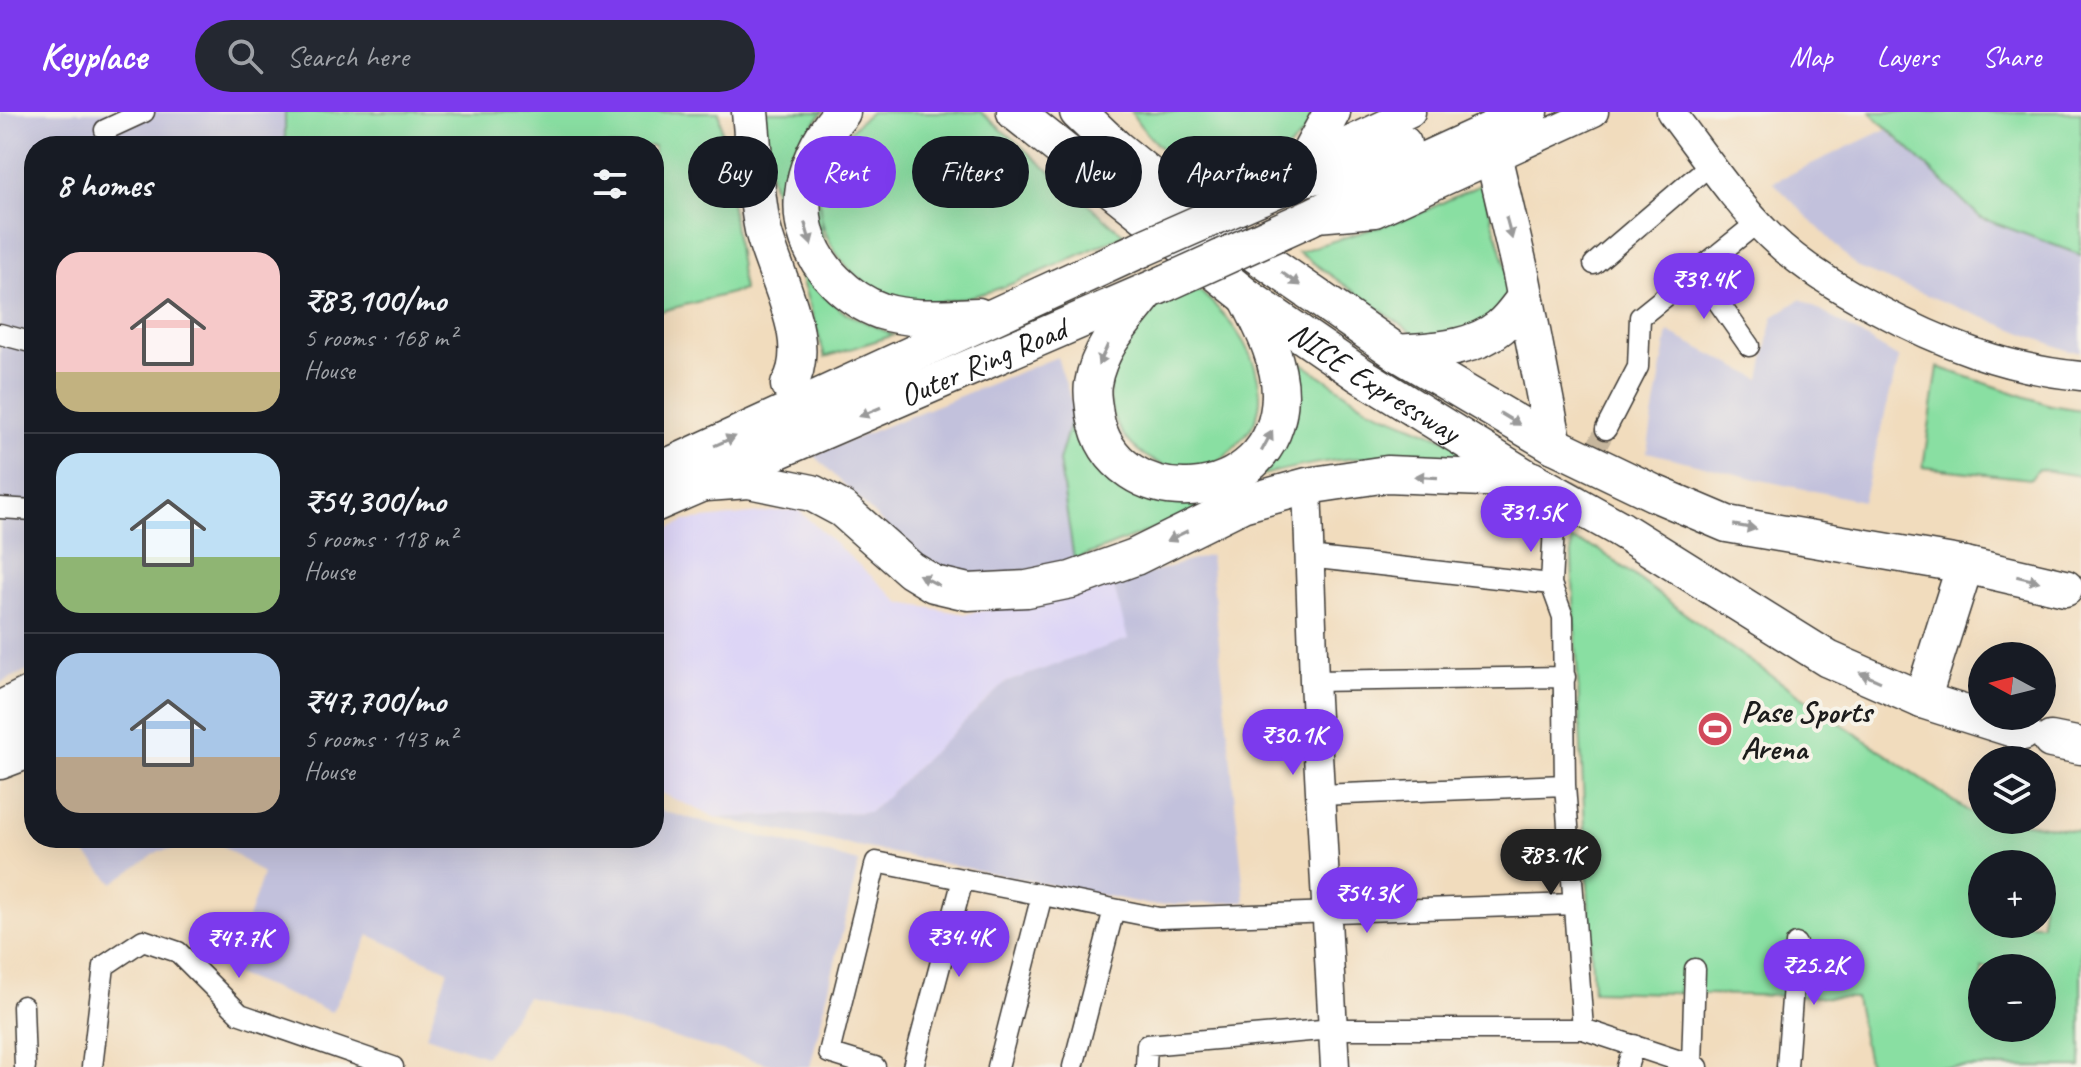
<!DOCTYPE html>
<html lang="en">
<head>
<meta charset="utf-8">
<style>
	body { margin:0; font-family:Caveat,sans-serif; background:#242831; color:#f1f3f6; height:100vh; display:flex; flex-direction:column; font-size:30px; white-space:nowrap }
	* { box-sizing:border-box; margin:0 }
	p { font-size:26px; color:#9ea1a6 }
	.icon { flex:none; width:44px; height:44px; fill:none; stroke:currentColor; stroke-width:2; stroke-linecap:round; stroke-linejoin:round }
	.map { position:relative; flex:1; overflow:hidden }
	.drawer { position:absolute; left:24px; top:24px; width:640px; height:712px; display:flex; flex-direction:column; background:#171b24; border-radius:32px; box-shadow:0 8px 32px #0002 }
	.drawer>* { flex:none }
	.banner { position:absolute; left:688px; top:24px; width:760px; height:72px; display:flex; gap:16px }
	.needle { width:52px; rotate:277deg }
	.fabs { position:absolute; left:1968px; top:530px; display:grid; gap:16px }
	.fabs a { display:grid; place-items:center; width:88px; height:88px; border-radius:50%; background:#171b24; box-shadow:0 8px 32px #0002; font-size:40px }
	.price { position:absolute; translate:-50% -68px; padding:0 18px; border-radius:28px; background:#7c3aed; color:#fff; font-size:26px; line-height:52px; filter:drop-shadow(0 2px 4px #0008) }
	.price::after { content:''; position:absolute; left:50%; top:48px; width:24px; height:18px; margin-left:-12px; background:inherit; clip-path:polygon(0 0,100% 0,50% 100%) }
	.price.on { background:#222; color:#fff }
	ul { padding:0; list-style:none }
	li { display:flex; align-items:center; gap:24px; height:200px; padding:0 32px }
	li+li { border-top:2px solid #363941 }
	li span { display:grid; place-items:center; flex:none; width:224px; height:160px; border-radius:24px; color:#555 }
	li>.icon { margin-inline-start:auto }
	span .icon { width:96px; height:96px; fill:#fffc; stroke-width:1 }
	li b { font-size:34px }
	h2 { display:flex; justify-content:space-between; align-items:center; height:96px; padding:0 32px; font-size:34px }
	.pill { padding:0 28px; border-radius:36px; background:#171b24; box-shadow:0 8px 32px #0002; font-size:28px; line-height:72px }
	.pill.on { background:#7c3aed; color:#fff }
	header { display:flex; align-items:center; gap:48px; box-sizing:border-box; height:112px; padding:0 40px; background:#7c3aed; color:#fff }
	header strong { font-size:38px }
	nav { display:flex; gap:44px; margin-inline-start:auto; font-size:28px }
	.search { width:560px; height:72px; background:#242831; display:flex; align-items:center; gap:20px; box-sizing:border-box; padding:0 28px; border-radius:44px; color:#9ea1a6; font-size:30px }
	.map>svg:first-child { display:block }
	.built { fill:#ddd5f6 }
	.industrial { fill:#c2c1dc }
	.green { fill:#89dfa2; stroke:#527e5f; stroke-width:2; fill-rule:evenodd }
	.lines { fill:none; stroke-linecap:round; stroke-linejoin:round }
	.street-tunnel { stroke:#c6b69d; stroke-width:20; stroke-dasharray:20 10; stroke-linecap:butt }
	.street-casing { stroke:#3c3934; stroke-width:23 }
	.secondary-casing { stroke:#3c3934; stroke-width:31 }
	.highway-casing { stroke:#3c3934; stroke-width:39 }
	.street { stroke:#fff; stroke-width:20 }
	.secondary { stroke:#fff; stroke-width:28 }
	.highway { stroke:#fff; stroke-width:36 }
	.highway-bridge-casing { stroke:#3c3934; stroke-width:39; stroke-linecap:butt }
	.highway-bridge { stroke:#fff; stroke-width:36 }
	.oneway { fill:#999 }
	.labels { text-anchor:middle; stroke-width:8; stroke-linejoin:round; paint-order:stroke }
	.street-label { font-size:32px; fill:#1c1c1c; stroke:#f7f3e8 }
	.poi-label { font-size:32px; font-weight:bold; fill:#1c1c1c; stroke:#f7f3e8; text-anchor:start }
</style>
</head>
<body>
<header>
<strong>Keyplace</strong>
<div class="search"><svg class="icon" aria-label="search" viewBox="0 0 24 24"><circle cx="10" cy="10" r="6"/><path d="M15 15l6 6"/></svg>Search here</div>
<nav><a>Map</a><a>Layers</a><a>Share</a></nav>
</header>
<div class="map">
<svg width="2081" height="955" viewBox="0 0 2081 955">
	<rect width="100%" height="100%" fill="#f7f3e8"/>
	<filter id="ink" filterUnits="userSpaceOnUse"><feTurbulence type="fractalNoise" baseFrequency=".0125" numOctaves="2"/><feDisplacementMap in="SourceGraphic" scale="16" xChannelSelector="R" yChannelSelector="G"/><feConvolveMatrix kernelMatrix="1 2 1 2 8 2 1 2 1" color-interpolation-filters="sRGB"/></filter>
	<filter id="wash" filterUnits="userSpaceOnUse"><feTurbulence type="fractalNoise" baseFrequency=".006" numOctaves="4" result="noise"/><feDisplacementMap in="SourceGraphic" scale="32" xChannelSelector="R" yChannelSelector="G"/><feGaussianBlur stdDeviation="1.8" result="paint"/><feColorMatrix in="noise" values="0 0 0 0 0 0 0 0 0 0 0 0 0 0 0 0 0 1.4 0 .05"/><feComposite in="paint" operator="in"/></filter>
	<g filter="url(#wash)">
		<rect width="100%" height="100%" fill="#f1dcbd"/>
		<path class="built" d="M797,397l104,94 65,11 147,-30 16,55 -124,44 -135,129 -153,6 -63,-28v-254l31,-15z"/>
		<path class="industrial" d="M0,0h285v34h-251v521l-34,16z
			M1886,17l95,89 100,37v96h-12l-211,-83 -85,-86z
			M1801,187l98,59 -36,143 -102,-21 -114,-28 21,-120 92,47 13,-62z
			M1057,245l17,52 -15,52 15,99 -37,10 -52,5 -34,-1 -41,-24 -96,-95z
			M1210,443l35,347 -94,3 -434,-87 153,-6 135,-129 123,-44 -15,-55z
			M654,697l205,53 -49,205h-31l-252,-70 -41,59 -60,-20 22,-66 -79,-35 -37,77 -102,-40 33,-98 -44,-31 -60,8 -46,32 -42,-45h583z"/>
		<path class="green" d="M285,0h434l24,178 -89,23v-167h-369z
			M762,0h61l-9,11 13,175 18,15 49,22 -69,22 -55,-181z
			M871,0h110l143,123c-61,25 -146,75 -212,66 -49,-6 -89,-48 -93,-98 -3,-35 26,-71 52,-91z
			M1131,0h189c-22,36 -59,57 -95,78 -40,-23 -69,-38 -94,-78z
			M1870,0h211v143l-100,-37z
			M1482,72l31,106 -25,33 -61,20 -129,-91 118,-37z
			M1200,179c29,26 58,62 60,103 1,19 -8,36 -22,49 -5,5 -11,13 -17,16 -41,24 -89,0 -107,-40 -6,-14 -7,-51 1,-65 11,-19 38,-44 52,-61z
			M1293,245l75,51 89,36 9,21c-27,-3 -54,-7 -81,-8 -45,0 -88,9 -131,20 24,-27 48,-49 43,-88 -1,-12 -6,-20 -4,-32z
			M1938,255l112,38 31,5v66l-43,-7 -7,10 -108,-12z
			M1074,297c23,80 57,97 138,91l-2,7 -136,53 -15,-99z
			M1571,428l27,9 129,96 244,168 11,2v5h26l73,12v235h-212l-14,-69 -262,-7zM1982,752h60v60h-60zM1982,856h60v60h-60z"/>
	</g>
	<g filter="url(#ink)">
		<g class="lines">
			<path class="street-tunnel" d="M1554,414l52,-97"/>
			<defs>
				<path id="street" d="M105,18l39,-18
					M1594,152l117,-100
					M1696,158l53,76
					M0,222l34,9
					M1606,317l32,-62 2,-50 118,-95
					M0,396l34,2
					M1551,472l3,-58
					M1314,569l251,-4
					M1320,683l245,-10
					M23,894l2,61
					M1583,917l115,38
					M1692,953l3,-96
					M92,955l12,-101 39,-26 35,12 62,62 153,53
					M875,955l-46,-14 47,-191 283,56 415,-14
					M913,955l50,-188
					M998,955l44,-172
					M1073,955l39,-150
					M1146,955l1,-22 186,-16h250l-18,-244 -2,-168 -12,-33 -243,-27
					M1627,955l7,-22
					M1787,955l9,-123"/>
				<path id="secondary" d="M1671,0c30,39 64,90 99,124 31,30 67,52 105,72 65,35 131,61 206,68
					M1303,64l44,-34 64,-30
					M1317,106l58,-5 219,-101
					M1307,374l7,195 21,386
					M0,593l34,-17"/>
				<g id="highway">
					<path d="M750,0c4,39 5,80 13,118 11,46 52,111 26,155"/>
					<path d="M842,0c-44,50 -58,118 -7,169 13,13 29,24 46,30 32,10 65,6 97,5"/>
					<path id="s1" d="M1015,0l232,185 112,77 168,104"/>
					<path d="M1078,0l38,36 77,63 205,142 156,92 100,48 73,31 238,41 100,23"/>
					<path d="M1494,47l27,115 33,171"/>
					<path d="M1275,71l33,-27 24,-44"/>
					<path d="M1259,85l41,-18 60,-14 43,-21"/>
					<path d="M1309,106l114,-57 107,-49"/>
					<path d="M1144,184c-21,26 -46,54 -51,88 -2,10 1,21 2,31 17,103 183,95 185,-20 0,-35 -18,-68 -33,-98"/>
					<path d="M1398,241c35,-3 74,-3 102,-26 10,-8 17,-19 25,-29"/>
					<path d="M654,361l487,-224"/>
					<path d="M706,371l43,-3 63,13 30,16 69,61 23,14 34,8 59,-3 44,-9 64,-23 107,-53 65,-18 80,-12 145,6"/>
					<path id="s2" d="M654,392l512,-221"/>
					<path d="M1620,417l208,130 94,41 101,32"/>
					<path d="M1922,588l43,-135"/>
					<path d="M0,621l34,-14"/>
					<path d="M2051,628l30,6"/>
					<path d="M0,649l34,-13"/>
				</g>
			</defs>
			<use href="#street" class="street-casing"/>
			<use href="#secondary" class="secondary-casing"/>
			<use href="#highway" class="highway-casing"/>
			<use href="#street" class="street"/>
			<use href="#secondary" class="secondary"/>
			<use href="#highway" class="highway"/>
			<defs>
				<path id="highway-bridge" d="M1141,137l118,-52
					M1166,171l143,-65
					M1532,368l88,49"/>
			</defs>
			<use href="#highway-bridge" class="highway-bridge-casing"/>
			<use href="#highway-bridge" class="highway-bridge"/>
		</g>
		<defs><path id="oneway-solid" d="M-6-.8H1V-3.2L6.5 0L1 3.2V.8H-6Z" transform="scale(2)"/></defs>
		<g class="oneway">
			<use href="#oneway-solid" transform="translate(1509 116) rotate(75)"/>
			<use href="#oneway-solid" transform="translate(808 122) rotate(74)"/>
			<use href="#oneway-solid" transform="translate(1291 167) rotate(35)"/>
			<use href="#oneway-solid" transform="translate(1103 243) rotate(115)"/>
			<use href="#oneway-solid" transform="translate(870 300) rotate(157)"/>
			<use href="#oneway-solid" transform="translate(1510 307) rotate(31)"/>
			<use href="#oneway-solid" transform="translate(725 329) rotate(-24)"/>
			<use href="#oneway-solid" transform="translate(1267 329) rotate(-62)"/>
			<use href="#oneway-solid" transform="translate(1426 365) rotate(-177)"/>
			<use href="#oneway-solid" transform="translate(1745 415) rotate(10)"/>
			<use href="#oneway-solid" transform="translate(1177 424) rotate(154)"/>
			<use href="#oneway-solid" transform="translate(2028 467) rotate(13)"/>
			<use href="#oneway-solid" transform="translate(929 468) rotate(-152)"/>
			<use href="#oneway-solid" transform="translate(1870 565) rotate(-156)"/>
		</g>
	</g>
	<defs>
		<symbol id="stadium-disc" viewBox="-11 -11 22 22"><circle r="9.5" fill="#d1495b" stroke="#f7f3e8"/><path d="M0-5a6.5 5 0 1 0 0 10a6.5 5 0 1 0 0-10ZM-3.5-1.8h7v3.6h-7Z" fill="#fff"/></symbol>
	</defs>
	<g fill-rule="evenodd">
		<use href="#stadium-disc" x="1695" y="597" width="40" height="40"/>
	</g>
	<g class="labels">
		<g class="street-label">
			<text dy="11" stroke="none"><textPath href="#s2" startOffset="358">Outer Ring Road</textPath></text>
			<text dy="11" stroke="none"><textPath href="#s1" startOffset="450">NICE Expressway</textPath></text>
		</g>
		<g class="poi-label">
			<text x="1741" y="610">Pase Sports<tspan x="1741" dy="37">Arena</tspan></text>
		</g>
	</g>
</svg>
<div class="fabs">
<a><svg class="needle" viewBox="-14 -14 28 28"><path d="M0-13l5 13h-10z" fill="#e53935"/><path d="M0 13l5-13h-10z" fill="#9ea1a6"/></svg></a>
<a><svg class="icon" aria-label="layers" viewBox="0 0 24 24"><path d="M12 4l9 5-9 5-9-5zM3 14l9 5 9-5"/></svg></a>
<a>+</a>
<a>−</a>
</div>
<b class="price" style="left:1704px;top:209px">₹39.4K</b>
<b class="price" style="left:1531px;top:442px">₹31.5K</b>
<b class="price" style="left:1293px;top:665px">₹30.1K</b>
<b class="price on" style="left:1551px;top:785px">₹83.1K</b>
<b class="price" style="left:1367px;top:823px">₹54.3K</b>
<b class="price" style="left:959px;top:867px">₹34.4K</b>
<b class="price" style="left:239px;top:868px">₹47.7K</b>
<b class="price" style="left:1814px;top:895px">₹25.2K</b>
<div class="banner">
<a class="pill">Buy</a>
<a class="pill on">Rent</a>
<a class="pill">Filters</a>
<a class="pill">New</a>
<a class="pill">Apartment</a>
</div>
<section class="drawer">
<h2>8 homes<svg class="icon" aria-label="filters" viewBox="0 0 24 24"><path d="M4 7h16M4 17h16"/><circle cx="9" cy="7" r="2"/><circle cx="15" cy="17" r="2"/></svg></h2>
<ul>
<li><span style="background:linear-gradient(#f6c9c9 75%,#c2b280 0)"><svg class="icon" aria-label="home" viewBox="0 0 24 24"><path d="M3 11l9-7 9 7M6 9v11h12V9"/></svg></span><div><b>₹83,100/mo</b><p>5 rooms · 168 m²</p><p>House</p></div></li>
<li><span style="background:linear-gradient(#bfe0f5 65%,#8fb573 0)"><svg class="icon" aria-label="home" viewBox="0 0 24 24"><path d="M3 11l9-7 9 7M6 9v11h12V9"/></svg></span><div><b>₹54,300/mo</b><p>5 rooms · 118 m²</p><p>House</p></div></li>
<li><span style="background:linear-gradient(#a9c7e8 65%,#b9a48a 0)"><svg class="icon" aria-label="home" viewBox="0 0 24 24"><path d="M3 11l9-7 9 7M6 9v11h12V9"/></svg></span><div><b>₹47,700/mo</b><p>5 rooms · 143 m²</p><p>House</p></div></li>
</ul>
</section>
</div>
</body>
</html>
